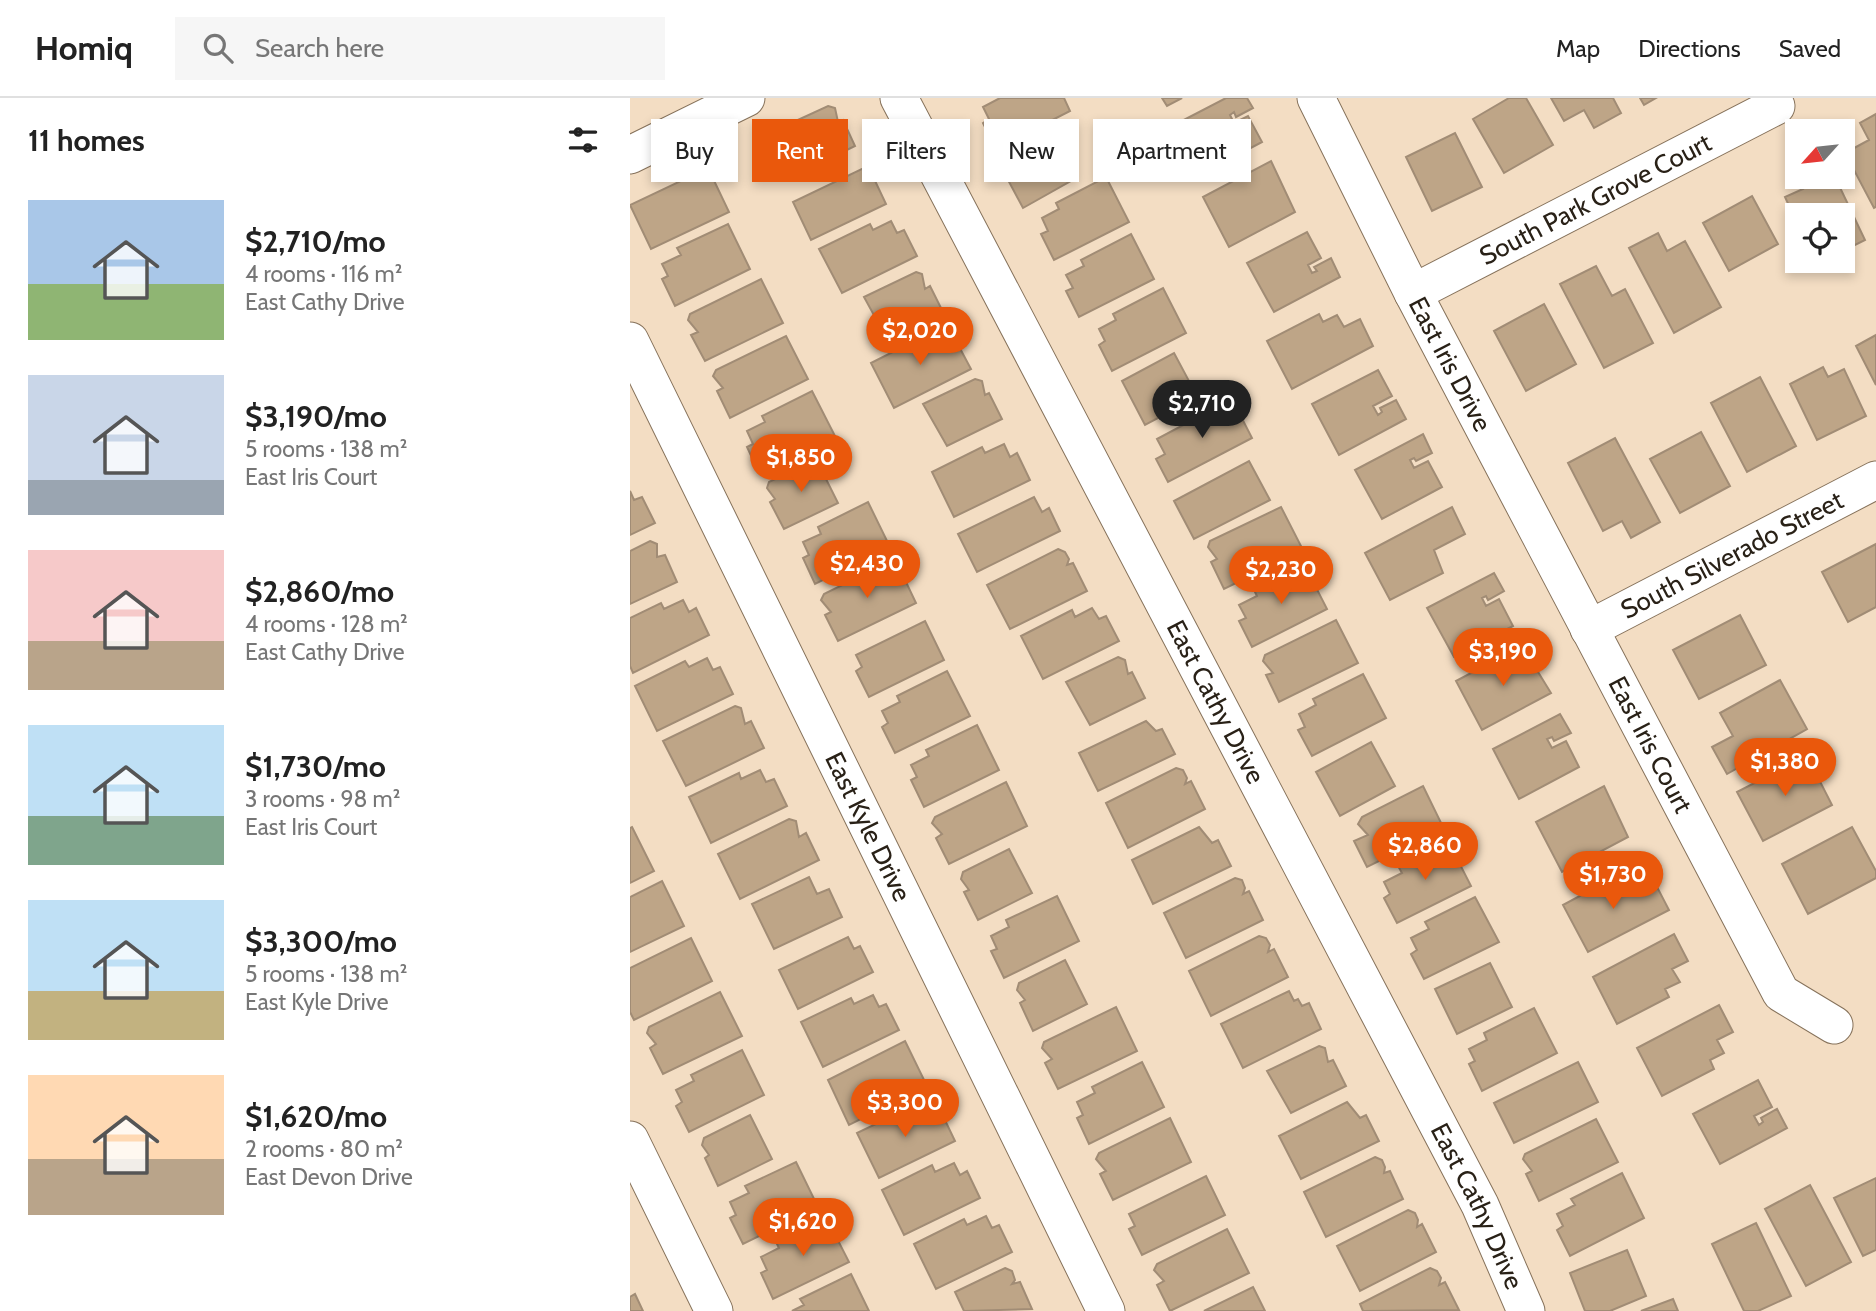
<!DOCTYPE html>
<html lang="en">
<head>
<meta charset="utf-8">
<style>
	body { margin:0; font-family:Cabin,sans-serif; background:#f6f6f6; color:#222; height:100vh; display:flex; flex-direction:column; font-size:26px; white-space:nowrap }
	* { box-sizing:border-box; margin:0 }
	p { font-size:23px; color:#767676 }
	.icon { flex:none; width:38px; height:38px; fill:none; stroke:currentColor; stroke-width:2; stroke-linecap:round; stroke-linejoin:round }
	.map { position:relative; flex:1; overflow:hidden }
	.sheet { display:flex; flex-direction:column; background:#fff; width:630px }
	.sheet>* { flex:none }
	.top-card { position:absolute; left:21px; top:21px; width:665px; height:63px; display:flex; gap:14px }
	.needle { width:46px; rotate:243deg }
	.controls { position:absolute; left:1155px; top:21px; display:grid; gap:14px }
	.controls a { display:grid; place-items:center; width:70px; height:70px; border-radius:0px; background:#fff; box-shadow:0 4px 10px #0003; font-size:35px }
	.price { position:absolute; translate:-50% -60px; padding:0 16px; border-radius:24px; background:#ea580c; color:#fff; font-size:23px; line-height:46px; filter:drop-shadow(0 2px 4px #0008) }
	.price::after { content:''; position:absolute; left:50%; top:42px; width:21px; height:16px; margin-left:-10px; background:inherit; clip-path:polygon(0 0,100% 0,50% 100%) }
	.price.selected { background:#222; color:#fff }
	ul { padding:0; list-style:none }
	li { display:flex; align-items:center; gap:21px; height:175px; padding:0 28px }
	li span { display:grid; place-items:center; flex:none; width:196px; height:140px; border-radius:0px; color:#555 }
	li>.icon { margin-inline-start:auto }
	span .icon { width:84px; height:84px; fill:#fffc; stroke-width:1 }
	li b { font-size:30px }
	h2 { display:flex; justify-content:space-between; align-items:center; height:84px; padding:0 28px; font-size:30px }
	.chip { padding:0 24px; border-radius:0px; background:#fff; box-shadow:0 4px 10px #0003; font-size:24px; line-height:63px }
	.chip.selected { background:#ea580c; color:#fff }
	header { display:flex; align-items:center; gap:42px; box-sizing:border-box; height:98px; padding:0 35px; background:#fff; border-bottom:2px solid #e0e0e0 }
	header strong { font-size:33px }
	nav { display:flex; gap:38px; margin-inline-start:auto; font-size:24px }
	.search { width:490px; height:63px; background:#f6f6f6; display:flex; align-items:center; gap:18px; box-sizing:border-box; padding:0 24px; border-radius:0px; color:#767676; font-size:26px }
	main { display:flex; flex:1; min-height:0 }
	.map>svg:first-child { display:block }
	.building { fill:#bea587; stroke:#a18c75; stroke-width:2 }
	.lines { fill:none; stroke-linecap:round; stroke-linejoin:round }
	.minor-casing { stroke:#86725b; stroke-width:39 }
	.minor { stroke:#fff; stroke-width:37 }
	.labels { text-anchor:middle; stroke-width:7; stroke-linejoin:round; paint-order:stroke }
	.street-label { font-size:26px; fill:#292117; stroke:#fdebd6 }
</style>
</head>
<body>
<header>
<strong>Homiq</strong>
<div class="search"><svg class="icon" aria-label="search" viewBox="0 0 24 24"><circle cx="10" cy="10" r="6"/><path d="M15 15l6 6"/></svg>Search here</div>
<nav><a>Map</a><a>Directions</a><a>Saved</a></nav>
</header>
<main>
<section class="sheet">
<h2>11 homes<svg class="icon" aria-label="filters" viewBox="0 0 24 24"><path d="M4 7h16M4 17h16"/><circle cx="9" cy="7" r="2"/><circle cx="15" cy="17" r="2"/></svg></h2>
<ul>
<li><span style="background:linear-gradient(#a9c7e8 60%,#8fb573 0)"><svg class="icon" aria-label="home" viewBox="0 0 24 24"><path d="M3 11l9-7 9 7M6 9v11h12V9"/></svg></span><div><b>$2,710/mo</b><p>4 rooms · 116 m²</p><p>East Cathy Drive</p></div></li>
<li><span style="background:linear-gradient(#c9d6e8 75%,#9aa5b1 0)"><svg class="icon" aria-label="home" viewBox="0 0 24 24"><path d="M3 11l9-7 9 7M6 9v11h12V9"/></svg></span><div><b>$3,190/mo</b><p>5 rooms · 138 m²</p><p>East Iris Court</p></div></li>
<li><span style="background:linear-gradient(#f6c9c9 65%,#b9a48a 0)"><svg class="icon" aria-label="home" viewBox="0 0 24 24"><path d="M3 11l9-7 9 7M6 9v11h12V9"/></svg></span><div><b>$2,860/mo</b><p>4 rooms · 128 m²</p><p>East Cathy Drive</p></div></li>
<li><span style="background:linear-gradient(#bfe0f5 65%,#7fa58c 0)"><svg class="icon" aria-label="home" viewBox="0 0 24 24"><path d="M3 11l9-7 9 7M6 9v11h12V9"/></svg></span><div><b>$1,730/mo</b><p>3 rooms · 98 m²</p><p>East Iris Court</p></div></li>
<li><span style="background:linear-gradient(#bfe0f5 65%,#c2b280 0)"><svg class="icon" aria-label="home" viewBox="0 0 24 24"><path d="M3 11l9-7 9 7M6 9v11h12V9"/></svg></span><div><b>$3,300/mo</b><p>5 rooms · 138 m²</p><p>East Kyle Drive</p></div></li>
<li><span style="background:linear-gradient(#ffd9b3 60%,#b9a48a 0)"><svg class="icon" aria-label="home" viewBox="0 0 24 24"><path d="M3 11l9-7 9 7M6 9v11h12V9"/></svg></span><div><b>$1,620/mo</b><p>2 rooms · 80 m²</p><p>East Devon Drive</p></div></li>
</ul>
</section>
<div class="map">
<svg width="1246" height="1213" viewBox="0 0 1246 1213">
	<rect width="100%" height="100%" fill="#f3ddc3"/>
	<path class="building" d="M370,0h64l6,13 -74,38 -13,-26 6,-4 -6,-12z
		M532,0h20l-15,8z
		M596,0h21l6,10 -17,9 -2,-5 -4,3 4,8 14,-7 14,26 -60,32 -26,-50z
		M879,0h17l27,47 -49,28 -31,-54z
		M921,0h62l8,15 -27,15 -10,-18 -20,11z
		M1010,0h16l-12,7z
		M198,8l7,2 3,14 5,-2 12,26 -55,27 -24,-43z
		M1246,16v93l-2,1 -29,-55 24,-13 -9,-17z
		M825,35l27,54 -50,24 -26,-54z
		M423,38l23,42 -53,30 -23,-43z
		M641,63l24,51 -66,35 -26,-50z
		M238,68l18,38 -75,36 -18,-38z
		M1167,68v11h38l30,63 -22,11v-36h-46v8l-12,-26 18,-8 -10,-21z
		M78,70l21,44 -78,37 -21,-44z
		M476,79l23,45 -75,38 -13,-26 7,-3 -6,-13 17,-9 -3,-6z
		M1122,98l26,48 -49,27 -26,-48z
		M261,123l6,12 7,-3 13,26 -75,37 -23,-44 51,-25 3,6z
		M98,126l22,45 -75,37 -13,-27 6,-3 -6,-12 19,-9 -4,-7z
		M677,134l14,26 -13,7 4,8 5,-2 -3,-4 17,-9 9,19 -66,35 -27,-49z
		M1028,135l9,18 18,-10 36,66 -47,26 -45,-85z
		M501,136l23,45 -75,38 -13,-26 7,-3 -7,-13 18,-9 -3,-6z
		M966,168l16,30 13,-7 28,54 -49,25 -44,-84z
		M286,174l6,2 3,15 5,-3 13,26 -56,27 -23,-42z
		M131,181l22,44 -78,38 -14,-26 7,-3 -10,-12 2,-6z
		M533,190l23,45 -74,38 -13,-26 6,-4 -6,-12 17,-9 -3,-6z
		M914,206l32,60 -50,27 -32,-60z
		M689,216l4,8 14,-7 7,12 16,-8 13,27 -81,43 -25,-48z
		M312,229l7,3 2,14 5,-3 15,28 -77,39 -23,-45z
		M1246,237v50l-20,-39z
		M156,238l22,43 -78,39 -13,-27 6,-3 -10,-12 3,-6z
		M544,255l15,28 -7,4 8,16 -45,24 -23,-44z
		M1193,269l5,10 16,-8 22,47 -49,24 -27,-56z
		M748,272l14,26 -19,10 5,9 4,-3 -2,-4 16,-8 10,19 -67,36 -27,-51z
		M1130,279l36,69 -49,26 -36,-69z
		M345,281l7,2 3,14 4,-2 13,26 -55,27 -24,-42z
		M182,293l23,45 -76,37 -12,-26 6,-3 -6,-13 18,-9 -3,-6z
		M602,301l20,39 -84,44 -12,-23 9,-5 -8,-15z
		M1071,334l29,54 -50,27 -30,-54z
		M793,336l9,19 -16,8 -2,-3 -4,2 4,8 14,-7 14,26 -60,32 -27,-49z
		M985,340l45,84 -29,16 -9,-17 -19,10 -35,-68z
		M374,346l6,13 7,-4 13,27 -76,37 -22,-45 50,-25 3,6z
		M186,361l22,44 -54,26 -14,-27 5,-3 -8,-11 2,-6z
		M619,363l21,39 -76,39 -20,-38z
		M0,393l4,9 8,-3 13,26 -25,12z
		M404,399l8,15 7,-4 11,23 -83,41 -19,-38z
		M238,404l22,45 -75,37 -12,-26 6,-3 -6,-13 18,-8 -3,-7z
		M651,409l22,43 -79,39 -13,-27 6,-3 -9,-12 2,-6z
		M822,409l13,27 -31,16 9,23 -53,27 -25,-47z
		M20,443l7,3v13l8,-2 12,27 -47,22v-53z
		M1246,446v63l-28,15 -26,-50z
		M428,451l7,3 4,7 -2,6 6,-2 14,28 -77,38 -23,-44z
		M265,461l21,44 -78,38 -13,-26 6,-3 -10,-12 3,-6z
		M674,466l23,45 -75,38 -13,-26 7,-3 -7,-13 18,-9 -3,-6z
		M864,475l10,18 -16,9 -2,-4 -4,2 4,8 13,-7 14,27 -59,31 -27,-49z
		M53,502l6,12 7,-4 13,27 -76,38 -3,-7v-48l31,-15 3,6z
		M462,510l7,11 7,-3 13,25 -76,38 -22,-43 51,-26 3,7z
		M1110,517l26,50 -67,34 -26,-49z
		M706,522l22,43 -79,39 -13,-27 7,-2 -10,-12 2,-6z
		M295,523l19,39 -75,37 -13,-26 6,-4 -6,-12z
		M892,548l29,47 -69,37 -26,-49z
		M488,559l7,3 3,14 4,-2 13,26 -55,27 -24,-43z
		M77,560l6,12 7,-3 13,27 -76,37 -22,-45 50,-25 4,6z
		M317,573l23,45 -75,37 -13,-26 6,-4 -6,-12 18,-9 -3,-6z
		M733,576l23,44 -74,38 -14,-26 7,-3 -6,-13 17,-9 -3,-6z
		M1150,582l27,49 -80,45 -15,-27 21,-11 -13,-23z
		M105,608l6,2 4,16 6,-3 13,27 -78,38 -23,-45z
		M930,616l11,19 -17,8 -2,-4 -5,2 5,9 14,-7 13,26 -60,32 -26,-50z
		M516,623l10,10 6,-2 13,25 -77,37 -19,-38z
		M347,627l22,45 -75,37 -13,-27 6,-3 -6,-12 18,-9 -3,-6z
		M741,644l24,44 -55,30 -24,-44z
		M1177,658l25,49 -69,36 -26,-49z
		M546,670l7,2 4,8 -2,6 6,-3 14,28 -77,39 -22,-45z
		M130,672l6,12 8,-3 13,27 -76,37 -22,-46 50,-24 2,6z
		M376,684l21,44 -78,38 -13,-26 6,-4 -10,-11 3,-6z
		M793,688l21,43 -77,38 -13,-26 14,-6 -10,-11 4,-7z
		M974,688l24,51 -66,35 -26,-50z
		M159,721l7,2 3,16 7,-4 13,27 -79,39 -22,-45z
		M2,729l22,44 -24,12v-55z
		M569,729l13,16 6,-3 13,26 -78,38 -21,-44z
		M1222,729l24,44v7l-68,36 -26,-50z
		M818,743l23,45 -74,37 -13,-25 6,-4 -6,-12 18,-9 -4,-7z
		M379,751l23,44 -54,27 -14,-28 5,-2 -8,-11 2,-7z
		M179,779l8,17 12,-5 13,28 -68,32 -22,-45z
		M985,779l4,8 14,-7 7,13 15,-8 14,27 -81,42 -25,-47z
		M605,780l7,2 3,8 -2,6 6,-3 14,29 -77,38 -22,-45z
		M32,783l22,45 -54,26v-55z
		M427,798l22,45 -75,37 -13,-27 6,-2 -6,-13 18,-9 -3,-7z
		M845,799l24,45 -75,37 -13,-25 6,-4 -6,-12 18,-9 -4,-7z
		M1044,836l14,27 -16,8 8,13 -15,7 4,8 -52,27 -24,-47z
		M629,838l7,2 4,7 -2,7 6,-3 14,28 -77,39 -22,-45z
		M218,839l6,12 6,-3 13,26 -75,37 -19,-39z
		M61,840l21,43 -78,39 -4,-8v-44z
		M435,862l22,44 -54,27 -13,-28 5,-3 -8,-10 2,-7z
		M860,865l22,44 -55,27 -22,-45z
		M659,893l5,10 4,-2 4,7 7,-3 12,26 -78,39 -22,-44z
		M90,894l22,44 -79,38 -13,-26 6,-4 -9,-11 2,-6z
		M243,897l6,12 7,-3 13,26 -76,37 -22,-45 50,-24 3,6z
		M1089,907l14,27 -16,8 7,13 -14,7 4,9 -52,27 -25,-48z
		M486,909l21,44 -79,38 -13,-26 7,-4 -10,-11 2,-6z
		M904,910l23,45 -75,38 -13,-27 6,-3 -6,-12 18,-9 -3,-7z
		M275,943l22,45 -78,39 -21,-45z
		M689,948l6,2 3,14 5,-2 13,26 -55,27 -24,-42z
		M112,952l22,45 -75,37 -13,-26 6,-4 -6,-12 18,-9 -3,-6z
		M512,964l22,45 -75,37 -12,-26 6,-3 -6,-13 18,-9 -3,-6z
		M948,964l20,40 -84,41 -20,-40z
		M1128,982l14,27 -18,9 5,9 4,-3 -2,-4 16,-9 10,19 -67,36 -27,-50z
		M717,1004l13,16 6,-3 13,26 -78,38 -22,-43z
		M299,1007l6,13 7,-4 13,27 -76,37 -22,-45 50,-24 3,6z
		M120,1017l22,44 -54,27 -13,-28 4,-3 -7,-10 2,-7z
		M540,1020l21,44 -78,38 -13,-26 6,-3 -10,-12 3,-6z
		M966,1021l22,43 -79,39 -13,-27 6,-3 -9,-12 2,-5z
		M745,1059l7,3 3,7 -1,6 6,-2 13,28 -77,38 -22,-45z
		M166,1064l22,45 -75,37 -13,-26 6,-3 -6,-13 19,-9 -4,-7z
		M324,1065l6,12 7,-4 13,27 -76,37 -22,-45 50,-25 3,7z
		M992,1075l22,45 -74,38 -13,-26 6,-4 -6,-12 18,-9 -4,-6z
		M576,1078l19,39 -83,40 -13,-26 6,-3 -6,-12z
		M1246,1080v72l-13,6 -29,-58z
		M1180,1087l41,77 -45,24 -41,-77z
		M778,1112l7,3 3,7 -1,7 5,-3 14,28 -76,39 -23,-45z
		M356,1118l6,12 7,-3 13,27 -76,37 -22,-45 50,-25 3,6z
		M196,1119l23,45 -76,37 -12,-26 6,-3 -6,-13 18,-9 -3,-6z
		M1126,1125l35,73 -33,15h-14l-32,-67z
		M597,1131l22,44 -79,38 -13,-26 7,-4 -10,-11 3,-6z
		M997,1152l19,46 -36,15h-25l-15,-38z
		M375,1170l7,3 3,9 -3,4 8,-2 12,27 -68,2 -9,-19z
		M800,1170l7,3 4,7 -2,7 6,-3 14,28 -96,1 -3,-7z
		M221,1176l18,37h-77l12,-6 -4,-6z
		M623,1189l12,24h-61z
		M5,1196l8,17h-13v-14z
		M1043,1201l5,12h-37z"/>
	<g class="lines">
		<defs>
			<g id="minor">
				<path id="s1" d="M269,0l581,1107 46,106"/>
				<path id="s2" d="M686,0l97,195 368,700 53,32"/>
				<path d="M0,57l116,-57"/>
				<path id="s3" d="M783,195l363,-187"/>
				<path id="s4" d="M0,243l476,970"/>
				<path id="s5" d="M959,531l287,-149"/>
				<path d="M0,1042l84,171"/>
			</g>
		</defs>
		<use href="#minor" class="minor-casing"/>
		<use href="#minor" class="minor"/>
	</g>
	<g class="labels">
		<g class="street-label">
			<text dy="9" stroke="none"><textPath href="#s3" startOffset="205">South Park Grove Court</textPath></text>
			<text dy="9" stroke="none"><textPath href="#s2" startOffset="298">East Iris Drive</textPath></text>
			<text dy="9" stroke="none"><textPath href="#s5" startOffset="161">South Silverado Street</textPath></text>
			<text dy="9" stroke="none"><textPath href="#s1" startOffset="682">East Cathy Drive</textPath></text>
			<text dy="9" stroke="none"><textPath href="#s2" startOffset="728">East Iris Court</textPath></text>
			<text dy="9" stroke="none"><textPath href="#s4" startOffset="541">East Kyle Drive</textPath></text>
			<text dy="9" stroke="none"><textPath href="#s1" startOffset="1250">East Cathy Drive</textPath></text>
		</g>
	</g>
</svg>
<div class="controls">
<a><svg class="needle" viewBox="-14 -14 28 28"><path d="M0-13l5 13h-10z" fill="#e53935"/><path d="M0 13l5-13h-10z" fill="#767676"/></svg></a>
<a><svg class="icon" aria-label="locate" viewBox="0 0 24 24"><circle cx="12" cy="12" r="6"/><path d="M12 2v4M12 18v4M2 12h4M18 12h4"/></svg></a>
</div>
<b class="price" style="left:290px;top:269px">$2,020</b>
<b class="price selected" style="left:572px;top:342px">$2,710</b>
<b class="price" style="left:171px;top:396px">$1,850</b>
<b class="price" style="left:237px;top:502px">$2,430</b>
<b class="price" style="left:651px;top:508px">$2,230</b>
<b class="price" style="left:873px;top:590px">$3,190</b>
<b class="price" style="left:1155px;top:700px">$1,380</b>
<b class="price" style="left:795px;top:784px">$2,860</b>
<b class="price" style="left:983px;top:813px">$1,730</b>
<b class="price" style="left:275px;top:1041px">$3,300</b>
<b class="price" style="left:173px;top:1160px">$1,620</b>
<div class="top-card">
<a class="chip">Buy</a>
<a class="chip selected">Rent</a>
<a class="chip">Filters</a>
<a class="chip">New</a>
<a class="chip">Apartment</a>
</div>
</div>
</main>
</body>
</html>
